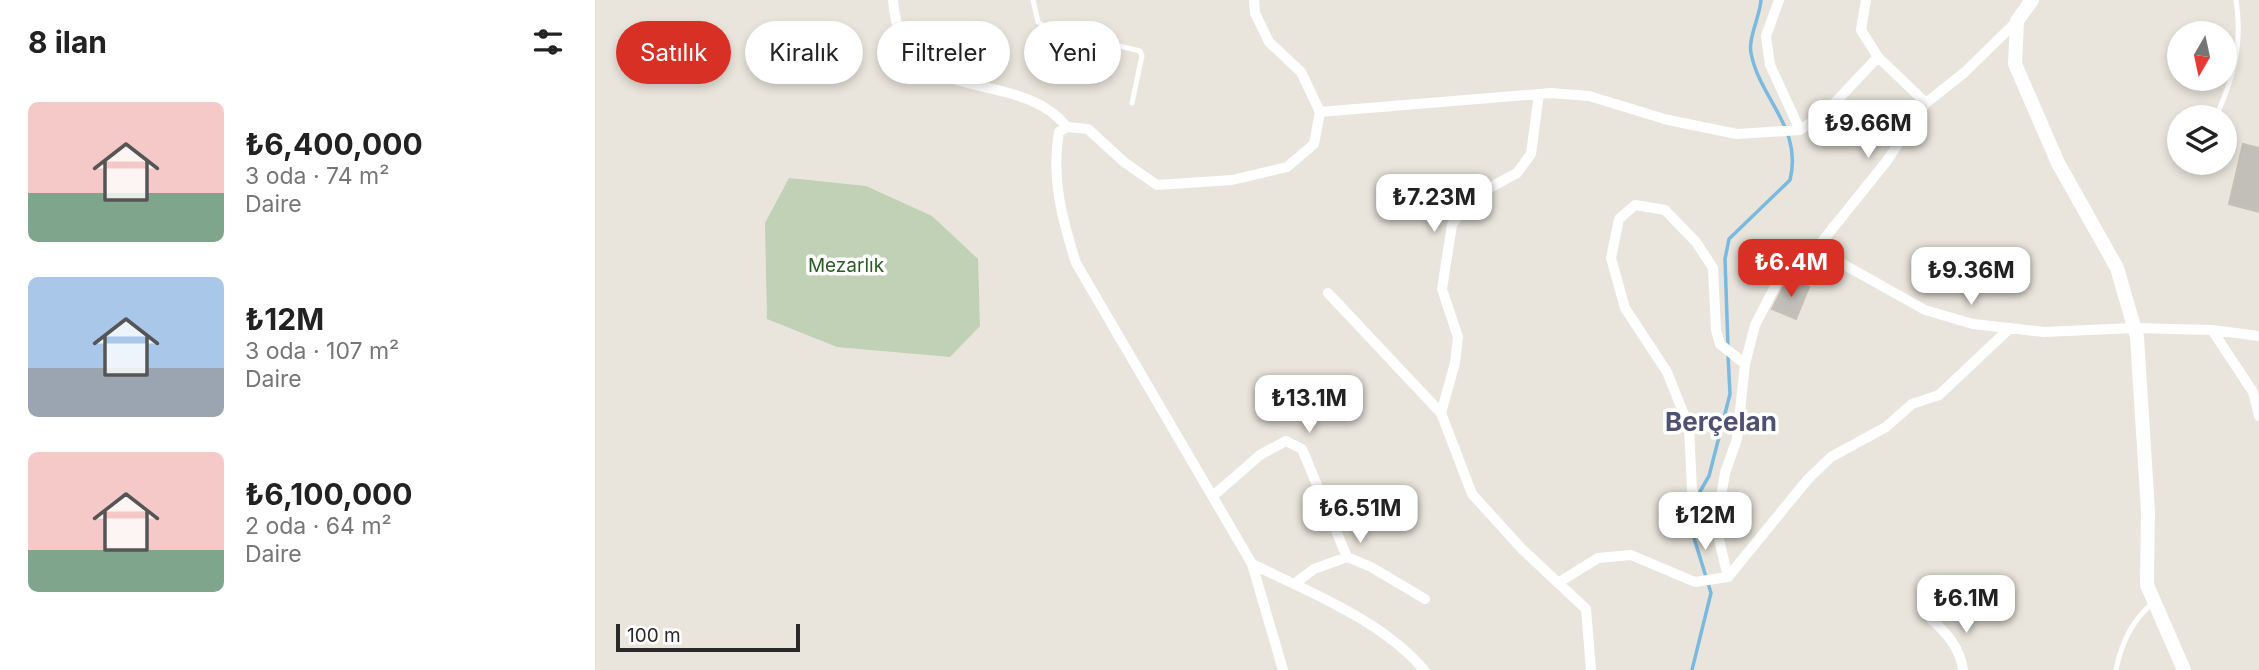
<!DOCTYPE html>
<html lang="tr">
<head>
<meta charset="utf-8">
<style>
	body { margin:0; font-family:Inter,sans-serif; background:#f2f2f2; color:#222; height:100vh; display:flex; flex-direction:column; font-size:26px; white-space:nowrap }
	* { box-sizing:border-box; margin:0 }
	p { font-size:23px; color:#767676 }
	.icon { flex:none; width:38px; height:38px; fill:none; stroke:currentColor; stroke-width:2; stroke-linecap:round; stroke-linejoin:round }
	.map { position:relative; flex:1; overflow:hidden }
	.side { display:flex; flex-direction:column; background:#fff; width:595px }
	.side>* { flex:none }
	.hud { position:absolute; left:21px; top:21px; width:665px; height:63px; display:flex; gap:14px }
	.needle { width:46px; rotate:189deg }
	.tools { position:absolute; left:1572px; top:21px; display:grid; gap:14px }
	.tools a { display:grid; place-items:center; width:70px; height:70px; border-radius:50%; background:#fff; box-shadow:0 4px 10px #0003; font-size:35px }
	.scale { position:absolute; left:21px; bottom:18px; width:184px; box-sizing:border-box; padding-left:7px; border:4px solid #292929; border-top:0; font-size:19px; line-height:24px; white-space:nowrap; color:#292929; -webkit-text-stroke:5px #fff; paint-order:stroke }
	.price { position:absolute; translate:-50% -60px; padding:0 16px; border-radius:14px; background:#fff; color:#222; font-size:23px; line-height:46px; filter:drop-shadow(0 2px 4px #0008) }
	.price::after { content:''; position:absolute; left:50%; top:42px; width:21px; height:16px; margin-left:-10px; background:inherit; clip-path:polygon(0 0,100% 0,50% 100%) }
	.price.current { background:#d93025; color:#fff }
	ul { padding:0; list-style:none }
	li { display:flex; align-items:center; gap:21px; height:175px; padding:0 28px }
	li span { display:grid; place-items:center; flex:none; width:196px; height:140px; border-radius:10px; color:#555 }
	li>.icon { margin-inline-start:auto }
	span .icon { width:84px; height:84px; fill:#fffc; stroke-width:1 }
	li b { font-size:30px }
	h2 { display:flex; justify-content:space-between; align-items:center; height:84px; padding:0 28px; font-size:30px }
	.tag { padding:0 24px; border-radius:32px; background:#fff; box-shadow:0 4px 10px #0003; font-size:24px; line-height:63px }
	.tag.current { background:#d93025; color:#fff }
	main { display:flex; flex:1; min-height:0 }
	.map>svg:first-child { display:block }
	.cemetery { fill:#c0d1b5 }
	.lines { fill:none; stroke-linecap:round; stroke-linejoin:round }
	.stream { stroke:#7bb9df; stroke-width:3.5 }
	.building { fill:#c2bfb8; stroke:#c4c1b6; stroke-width:2 }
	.lane { stroke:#fff; stroke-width:5 }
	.street { stroke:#fff; stroke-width:10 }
	.secondary { stroke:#fff; stroke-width:14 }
	.labels { text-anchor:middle; stroke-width:7; stroke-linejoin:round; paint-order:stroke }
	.park-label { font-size:19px; fill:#285c22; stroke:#fff }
	.district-label { font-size:26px; font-weight:bold; fill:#4f5173; stroke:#fff }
</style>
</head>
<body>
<main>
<section class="side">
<h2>8 ilan<svg class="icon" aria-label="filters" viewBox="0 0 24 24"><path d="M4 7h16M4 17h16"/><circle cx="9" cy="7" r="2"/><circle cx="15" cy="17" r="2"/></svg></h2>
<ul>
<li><span style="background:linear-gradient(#f6c9c9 65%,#7fa58c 0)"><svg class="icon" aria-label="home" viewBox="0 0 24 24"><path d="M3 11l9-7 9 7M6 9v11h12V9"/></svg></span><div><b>₺6,400,000</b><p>3 oda · 74 m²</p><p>Daire</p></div></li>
<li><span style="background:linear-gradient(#a9c7e8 65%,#9aa5b1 0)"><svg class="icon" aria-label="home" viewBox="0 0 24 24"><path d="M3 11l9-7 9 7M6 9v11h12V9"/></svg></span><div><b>₺12M</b><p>3 oda · 107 m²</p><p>Daire</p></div></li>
<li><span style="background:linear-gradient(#f6c9c9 70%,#7fa58c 0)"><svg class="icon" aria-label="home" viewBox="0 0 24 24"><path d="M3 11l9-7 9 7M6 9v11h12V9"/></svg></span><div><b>₺6,100,000</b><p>2 oda · 64 m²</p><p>Daire</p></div></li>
</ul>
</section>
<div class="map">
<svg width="1664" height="670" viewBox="0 0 1664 670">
	<rect width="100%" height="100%" fill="#e9e5dc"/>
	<path class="cemetery" d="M194,178l77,8 66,30 46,43 2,67 -30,31 -113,-10 -70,-28 -2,-96z"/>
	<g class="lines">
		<path class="stream" d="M1133,347l-3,-88 4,-20 61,-59c13,-53 -30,-80 -39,-127 -3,-15 9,-37 10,-53
			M1103,495l11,-19 21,-82 -2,-39
			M1097,670l19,-77 -17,-55v-36"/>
	</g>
	<path class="building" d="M1648,144l16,4v64l-30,-8z
		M1193,278l21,9 -13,32 -24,-10z"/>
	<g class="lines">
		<path class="lane" d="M438,0l5,22 11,7 91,22 2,5 -10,47
			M1621,117c18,-41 27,-72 20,-117
			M1521,670c5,-26 16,-50 37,-67"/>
		<path class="street" d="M298,0c9,114 123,63 174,127
			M659,0l1,13 14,29 32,30 19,40 -6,32 -27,23 -55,13 -75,5 -33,-23 -36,-33 -21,-2 -8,5c-8,46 3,87 17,131l176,301 31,106
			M1184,0l-13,36 4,29 30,65
			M1271,0l-5,30 17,27 48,46
			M725,112l230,-19 39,3 79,24 69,14 63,-4 27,-19 51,-54
			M1221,249l109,61 48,14 71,8 90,-4 78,2 47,6
			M733,293l113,120 31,81 50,55 64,60 5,61
			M1617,330l41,62 6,24
			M1150,364l-25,-20 -4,-14 -3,-62 -17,-26 -31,-32 -30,-5 -16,14 -8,39 14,50 42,64 22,55 3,63 13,26 9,3 5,-10 6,-36 12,-34 8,-75 10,-39 28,-54 33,-22 70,-87 40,-59 39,-31 52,-51
			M846,413l14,-50 3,-26 -16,-48 10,-64 17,-26 48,-26 14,-19 8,-60
			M618,496l47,-41 26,-14 16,8 45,108
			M1119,519l14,58
			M657,564c56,27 131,57 172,106
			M963,583l40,-25 33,-3 64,27 33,-5 80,-98 23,-22 55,-30 26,-23 27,-9 71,-67
			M699,584l20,-15 33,-12 24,10 54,32
			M1336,619c16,14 29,29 32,51"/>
		<path class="secondary" d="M1437,0l-15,21 -2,43 43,99 59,105 20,69 11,174 -1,74 37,85"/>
	</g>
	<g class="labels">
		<g class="park-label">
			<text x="251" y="272">Mezarlık</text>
		</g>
		<g class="district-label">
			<text x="1126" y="431">Berçelan</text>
		</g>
	</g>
</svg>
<div class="tools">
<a><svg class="needle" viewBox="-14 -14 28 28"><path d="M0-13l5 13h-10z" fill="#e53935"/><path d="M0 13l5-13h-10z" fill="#767676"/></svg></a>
<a><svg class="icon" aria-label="layers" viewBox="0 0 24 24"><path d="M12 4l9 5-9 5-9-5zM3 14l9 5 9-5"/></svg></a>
</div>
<div class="scale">100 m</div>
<b class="price" style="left:1273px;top:160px">₺9.66M</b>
<b class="price" style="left:839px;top:234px">₺7.23M</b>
<b class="price current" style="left:1196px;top:299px">₺6.4M</b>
<b class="price" style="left:1376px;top:307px">₺9.36M</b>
<b class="price" style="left:714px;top:435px">₺13.1M</b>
<b class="price" style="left:765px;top:545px">₺6.51M</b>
<b class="price" style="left:1110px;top:552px">₺12M</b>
<b class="price" style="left:1371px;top:635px">₺6.1M</b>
<div class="hud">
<a class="tag current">Satılık</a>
<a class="tag">Kiralık</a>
<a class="tag">Filtreler</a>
<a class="tag">Yeni</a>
</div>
</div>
</main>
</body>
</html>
